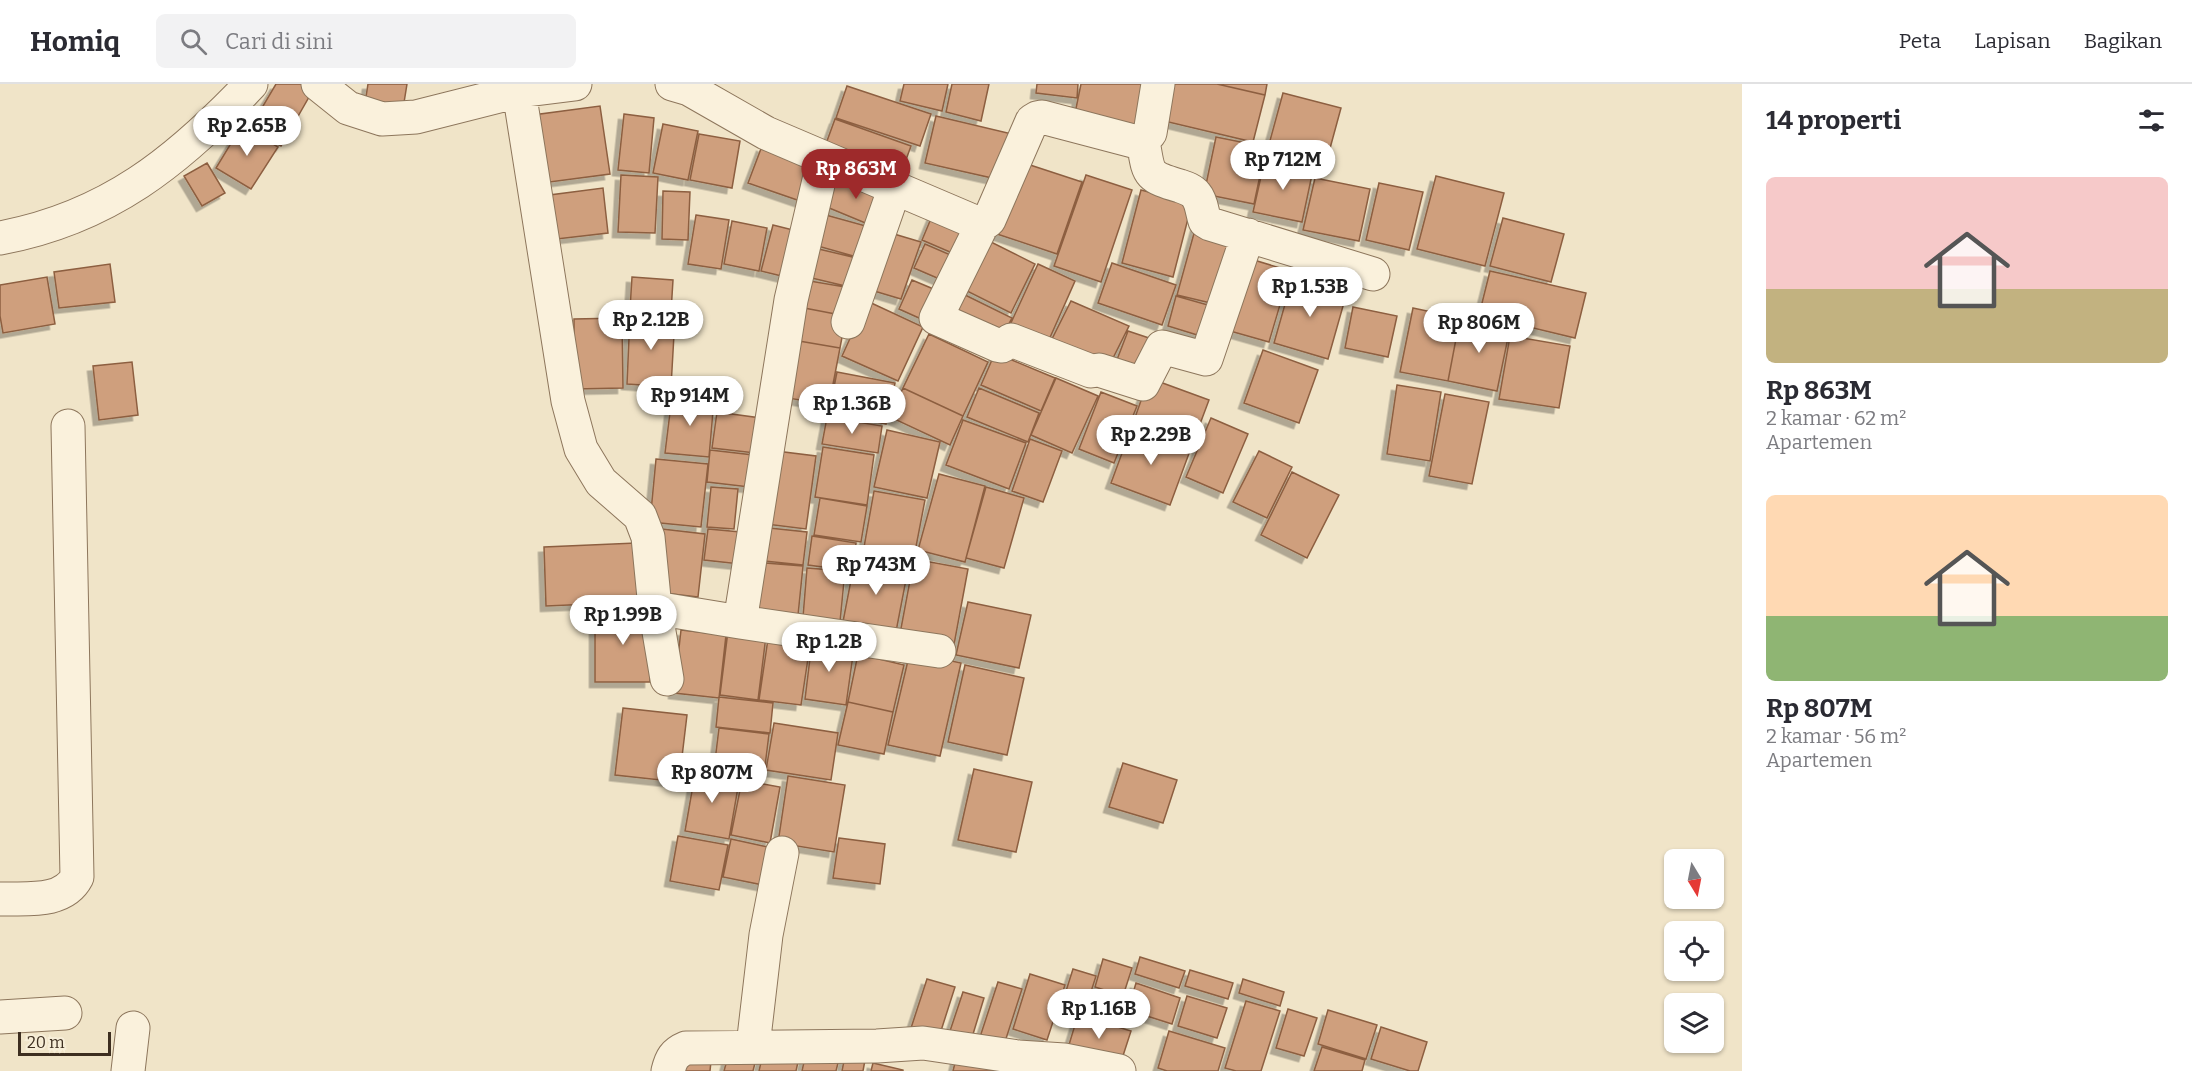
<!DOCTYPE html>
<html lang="id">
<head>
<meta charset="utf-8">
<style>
	body { margin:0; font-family:Bitter,serif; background:#f2f2f3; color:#2b2b33; height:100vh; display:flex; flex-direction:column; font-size:22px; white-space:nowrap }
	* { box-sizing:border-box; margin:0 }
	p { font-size:20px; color:#7c7c81 }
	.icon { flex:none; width:33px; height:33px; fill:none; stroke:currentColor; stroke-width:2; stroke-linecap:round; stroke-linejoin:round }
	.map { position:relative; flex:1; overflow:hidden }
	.side { display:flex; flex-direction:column; background:#fff; width:450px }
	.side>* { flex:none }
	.needle { width:39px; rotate:170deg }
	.fabs { position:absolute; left:1664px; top:765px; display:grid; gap:12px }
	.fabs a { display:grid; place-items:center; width:60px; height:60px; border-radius:9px; background:#fff; box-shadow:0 2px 4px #0004; font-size:30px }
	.scale { position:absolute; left:18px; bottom:15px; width:93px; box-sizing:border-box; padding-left:6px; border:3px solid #3d2e20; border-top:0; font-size:16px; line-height:21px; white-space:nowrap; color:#3d2e20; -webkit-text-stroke:4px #f7eed8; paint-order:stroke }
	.price { position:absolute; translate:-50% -51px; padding:0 14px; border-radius:21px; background:#fff; color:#222; font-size:20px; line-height:39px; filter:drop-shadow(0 2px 3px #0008) }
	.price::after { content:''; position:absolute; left:50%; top:36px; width:18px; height:14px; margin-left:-9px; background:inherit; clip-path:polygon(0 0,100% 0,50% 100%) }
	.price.active { background:#9e2a2b; color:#fff }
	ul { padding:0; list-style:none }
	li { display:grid; align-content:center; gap:12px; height:318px; padding:0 24px }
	li span { display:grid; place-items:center; height:186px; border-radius:9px; color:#555 }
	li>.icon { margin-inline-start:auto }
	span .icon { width:108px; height:108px; fill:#fffc; stroke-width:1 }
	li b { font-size:26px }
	h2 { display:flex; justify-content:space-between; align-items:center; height:72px; padding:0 24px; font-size:26px }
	header { display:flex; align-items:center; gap:36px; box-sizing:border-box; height:84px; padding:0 30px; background:#fff; border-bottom:2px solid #e1e1e2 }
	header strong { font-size:28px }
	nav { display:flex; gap:33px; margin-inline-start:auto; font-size:21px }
	.search { width:420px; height:54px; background:#f2f2f3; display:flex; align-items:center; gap:15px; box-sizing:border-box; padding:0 21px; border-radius:9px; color:#7c7c81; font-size:22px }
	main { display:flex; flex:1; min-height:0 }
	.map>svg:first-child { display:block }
	.building { fill:#cf9f7d; stroke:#8d5f41; stroke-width:1.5; filter:url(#shadow) }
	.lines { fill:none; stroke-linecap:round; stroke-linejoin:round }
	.minor-casing { stroke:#8d765c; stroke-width:35 }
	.minor { stroke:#faf1dc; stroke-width:33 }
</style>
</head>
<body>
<header>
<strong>Homiq</strong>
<div class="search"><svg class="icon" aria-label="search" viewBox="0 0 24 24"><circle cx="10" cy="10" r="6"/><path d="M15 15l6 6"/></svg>Cari di sini</div>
<nav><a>Peta</a><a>Lapisan</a><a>Bagikan</a></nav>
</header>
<main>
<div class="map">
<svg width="1742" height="987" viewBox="0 0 1742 987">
	<defs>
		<filter id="shadow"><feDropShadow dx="-5.5" dy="5.5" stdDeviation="0" flood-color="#0004"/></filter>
	</defs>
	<rect width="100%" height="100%" fill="#f0e4c8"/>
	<path class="building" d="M276,0h26l11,6 -32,56 -31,-18z
		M368,0h39l-5,31 -38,-5z
		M904,0h44l-6,27 -42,-10z
		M952,0h37l-8,37 -35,-9z
		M1037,0h41l-1,14 -41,-5z
		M1081,0h66l-11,51 -63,-12z
		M1169,0h48l48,11 -12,47 -93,-22z
		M1217,0h50l-2,11z
		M847,2l84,28 -11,32 -84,-28z
		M1283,9l58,15 -15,55 -58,-15z
		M600,22l10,68 -68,9 -9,-68z
		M624,30l30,4 -5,55 -31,-3z
		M936,32l76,18 -11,46 -76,-17z
		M835,35l76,27 -12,33 -76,-27z
		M663,40l35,7 -10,49 -35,-7z
		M242,41l36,22 -27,42 -35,-21z
		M699,50l41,7 -8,47 -42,-8z
		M1216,53l50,10 -12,57 -50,-10z
		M762,62l54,20 -13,36 -55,-19z
		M1265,75l48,11 -11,52 -49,-10z
		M1021,78l61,20 -25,72 -60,-20z
		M207,79l18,30 -23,13 -18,-30z
		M837,88l52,22 -14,33 -53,-22z
		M621,91l37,2 -3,56 -37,-1z
		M1086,91l46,15 -31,92 -47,-16z
		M1436,92l68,17 -19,73 -68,-17z
		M1315,94l55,11 -11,52 -56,-11z
		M1379,99l44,9 -14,58 -43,-10z
		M603,104l5,45 -60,7 -6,-44z
		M1141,106l51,13 -19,74 -51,-14z
		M663,107l27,1 -2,48 -26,-1z
		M935,125l42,18 -13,31 -42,-18z
		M815,128l58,16 -9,31 -57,-16z
		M696,131l33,5 -8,49 -33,-5z
		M1503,134l61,16 -13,48 -61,-16z
		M732,137l35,7 -8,43 -35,-7z
		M773,141l28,7 -11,46 -29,-7z
		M1196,142l42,10 -19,69 -42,-10z
		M884,147l37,11 -20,57 -37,-11z
		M983,154l52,26 -24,49 -52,-26z
		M925,160l37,16 -11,24 -37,-16z
		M806,162l59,14 -7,29 -59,-14z
		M1244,173l46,14 -21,71 -46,-13z
		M1112,179l64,22 -14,40 -64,-22z
		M110,180l5,38 -56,6 -5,-36z
		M1038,180l37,17 -27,61 -38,-17z
		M1490,187l96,22 -11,45 -96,-23z
		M1293,192l54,16 -19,67 -54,-16z
		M47,193l8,47 -52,9 -3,-17v-31z
		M632,193l41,3 -2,32 -41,-3z
		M804,196l47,8 -5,28 -47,-9z
		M912,196l31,13 -13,30 -31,-14z
		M955,206l57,28 -13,24 -57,-26z
		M1176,212l39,11 -8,31 -39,-12z
		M867,217l56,26 -25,54 -56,-25z
		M1071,217l58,25 -21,42 -58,-25z
		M799,223l47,9 -6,32 -47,-8z
		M1353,223l44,9 -9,41 -43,-9z
		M1413,224l47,10 -12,63 -48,-9z
		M630,231l45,2 -4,70 -44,-3z
		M622,234l1,70 -49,1v-70z
		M1460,234l50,10 -13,63 -49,-10z
		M1128,247l30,10 -15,39 -30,-10z
		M929,250l59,28 -25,54 -60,-28z
		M1510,252l60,10 -11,62 -60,-9z
		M793,256l47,8 -11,57 -47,-8z
		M1263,266l55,20 -19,53 -55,-20z
		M995,269l60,25 -14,33 -60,-26z
		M132,278l6,53 -39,5 -6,-54z
		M837,288l58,11 -9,41 -57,-12z
		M1056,294l42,18 -26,57 -41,-18z
		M1149,294l60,22 -18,48 -59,-22z
		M1397,301l44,7 -11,69 -43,-7z
		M903,304l60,28 -13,29 -60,-28z
		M979,304l60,25 -11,29 -61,-25z
		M1101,308l36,14 -23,57 -35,-14z
		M1445,310l44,8 -17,82 -43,-8z
		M672,312l42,4 -5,57 -44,-4z
		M717,328l51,7 -4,35 -52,-6z
		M827,333l55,9 -4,27 -56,-9z
		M1211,334l37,16 -25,59 -37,-16z
		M963,336l63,23 -17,46 -63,-24z
		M1132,342l59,22 -21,57 -59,-22z
		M887,346l53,12 -13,56 -53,-11z
		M1030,355l32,12 -19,51 -31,-11z
		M823,363l51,8 -7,50 -52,-8z
		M710,366l52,6 -4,32 -51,-6z
		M768,366l48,6 -10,73 -48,-6z
		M1259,367l33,16 -25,51 -34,-16z
		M656,375l52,5 -7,63 -51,-5z
		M1292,388l47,23 -32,63 -46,-23z
		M939,390l46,12 -20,76 -47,-12z
		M711,403l27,2 -4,40 -27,-2z
		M986,403l38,11 -20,70 -38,-10z
		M874,407l51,9 -11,57 -50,-10z
		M820,414l47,8 -6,36 -47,-7z
		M759,443l48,5 -4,33 -49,-5z
		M662,445l43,5 -7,63 -43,-5z
		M708,445l44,4 -3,32 -45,-5z
		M812,452l44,7 -4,28 -44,-6z
		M636,459l2,59 -92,4 -2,-59z
		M857,465l53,10 -16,83 -53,-10z
		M914,475l54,10 -15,81 -54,-11z
		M754,478l49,4 -6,59 -49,-4z
		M807,484l38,3 -6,61 -37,-3z
		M968,518l63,13 -12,53 -63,-13z
		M595,525h55v73h-55z
		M681,546l45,5 -7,63 -45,-5z
		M728,547l38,5 -8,64 -38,-5z
		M768,555l42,6 -9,60 -42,-5z
		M812,558l42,6 -8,57 -41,-6z
		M910,568l51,11 -21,93 -52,-11z
		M858,570l46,11 -11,47 -45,-10z
		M965,581l59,13 -17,77 -59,-13z
		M719,613l54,6 -3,30 -54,-6z
		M848,618l45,10 -9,42 -46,-9z
		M623,624l64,7 -8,67 -64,-7z
		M774,639l64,10 -7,47 -65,-10z
		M719,644l50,6 -5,40 -50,-5z
		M1123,679l54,17 -14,43 -54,-16z
		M696,684l44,8 -11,63 -44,-8z
		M974,685l58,13 -16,70 -58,-12z
		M788,692l57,9 -11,67 -56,-9z
		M742,696l38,7 -10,56 -39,-8z
		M678,752l50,9 -9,45 -49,-9z
		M839,754l46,6 -5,40 -47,-6z
		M731,755l46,10 -9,37 -45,-9z
		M1140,873l45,14 -6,17 -44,-14z
		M1103,875l29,9 -9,28 -28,-9z
		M1073,885l23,7 -7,22 -23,-7z
		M1190,886l43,13 -5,16 -43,-13z
		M1030,890l35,11 -18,55 -34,-11z
		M927,895l28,8 -16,50 -28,-9z
		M1243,895l41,13 -4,14 -41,-13z
		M998,898l24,7 -19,59 -24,-8z
		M1136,899l44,15 -8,26 -44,-14z
		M963,908l21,6 -14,46 -22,-7z
		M1187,912l40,12 -10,30 -39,-12z
		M1246,917l34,10 -19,60h-25l-11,-3z
		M1288,925l29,9 -13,38 -28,-8z
		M1328,926l49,15 -11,34 -48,-15z
		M1078,931l53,16 -11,34 -52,-17z
		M1381,943l46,15 -9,29h-8l-39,-12z
		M1169,947l56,17 -7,23h-51l-9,-3z
		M1322,963l43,13 -3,11h-48z
		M729,969l27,6 -3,12h-29z
		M806,969l33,6 -3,12h-34z
		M763,970l35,8 -2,9h-37z
		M683,972l28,5 -1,10h-30z
		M845,972l20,4 -2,11h-21z
		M956,975l46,12h-49z
		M873,979l30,7v1h-32z"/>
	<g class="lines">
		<defs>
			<path id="minor" d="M318,0l30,24 34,11 34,-2 103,-26 56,-7
				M672,0l17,5 77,44 216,92 7,-5 43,-99 5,-3 5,-1 95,25 6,-1 7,-8 8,-49
				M519,7l49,310 13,48 20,33 39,34 8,21 7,71 12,71
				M1143,57c6,34 3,35 37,45 6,2 12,4 16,9 6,7 6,18 9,26l5,3 163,50
				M982,141l-46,93 61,27 5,1 9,-6 80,31 8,-1 44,14 19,-37 44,12 42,-124
				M0,154c108,-20 178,-77 251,-154
				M848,238l47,-135
				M655,524l85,14 199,29
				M740,538l51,-322 33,-141
				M0,815c26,-1 63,5 77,-22l-9,-451
				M0,933l65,-4
				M753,962l13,-111 16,-82
				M128,987l5,-43
				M668,987c3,-12 6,-18 18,-23l191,-2 46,-3 95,14 46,3 55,11"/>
		</defs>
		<use href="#minor" class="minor-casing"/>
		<use href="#minor" class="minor"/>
	</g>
</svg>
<div class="fabs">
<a><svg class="needle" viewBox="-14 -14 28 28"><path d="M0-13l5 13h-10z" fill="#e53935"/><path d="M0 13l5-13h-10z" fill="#7c7c81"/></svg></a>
<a><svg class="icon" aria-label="locate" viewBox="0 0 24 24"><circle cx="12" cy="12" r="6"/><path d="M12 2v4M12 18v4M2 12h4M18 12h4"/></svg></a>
<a><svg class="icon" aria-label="layers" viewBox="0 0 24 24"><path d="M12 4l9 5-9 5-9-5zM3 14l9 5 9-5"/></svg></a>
</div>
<div class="scale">20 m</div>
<b class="price" style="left:247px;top:73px">Rp 2.65B</b>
<b class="price" style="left:1283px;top:107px">Rp 712M</b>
<b class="price active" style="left:856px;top:116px">Rp 863M</b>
<b class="price" style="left:1310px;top:234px">Rp 1.53B</b>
<b class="price" style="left:651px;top:267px">Rp 2.12B</b>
<b class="price" style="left:1479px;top:270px">Rp 806M</b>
<b class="price" style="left:690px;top:343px">Rp 914M</b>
<b class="price" style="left:852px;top:351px">Rp 1.36B</b>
<b class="price" style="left:1151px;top:382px">Rp 2.29B</b>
<b class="price" style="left:876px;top:512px">Rp 743M</b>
<b class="price" style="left:623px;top:562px">Rp 1.99B</b>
<b class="price" style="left:829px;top:589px">Rp 1.2B</b>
<b class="price" style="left:712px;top:720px">Rp 807M</b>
<b class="price" style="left:1099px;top:956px">Rp 1.16B</b>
</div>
<section class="side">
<h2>14 properti<svg class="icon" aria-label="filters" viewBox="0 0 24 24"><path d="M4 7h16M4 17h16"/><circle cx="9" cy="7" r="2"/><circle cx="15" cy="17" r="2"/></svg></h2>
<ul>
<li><span style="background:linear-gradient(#f6c9c9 60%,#c2b280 0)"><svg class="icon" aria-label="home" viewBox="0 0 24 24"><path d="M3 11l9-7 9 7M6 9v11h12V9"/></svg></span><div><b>Rp 863M</b><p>2 kamar · 62 m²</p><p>Apartemen</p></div></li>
<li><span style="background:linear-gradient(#ffd9b3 65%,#8fb573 0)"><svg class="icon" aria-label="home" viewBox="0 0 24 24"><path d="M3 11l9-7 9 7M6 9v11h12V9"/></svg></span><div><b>Rp 807M</b><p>2 kamar · 56 m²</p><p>Apartemen</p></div></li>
</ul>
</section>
</main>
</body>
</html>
